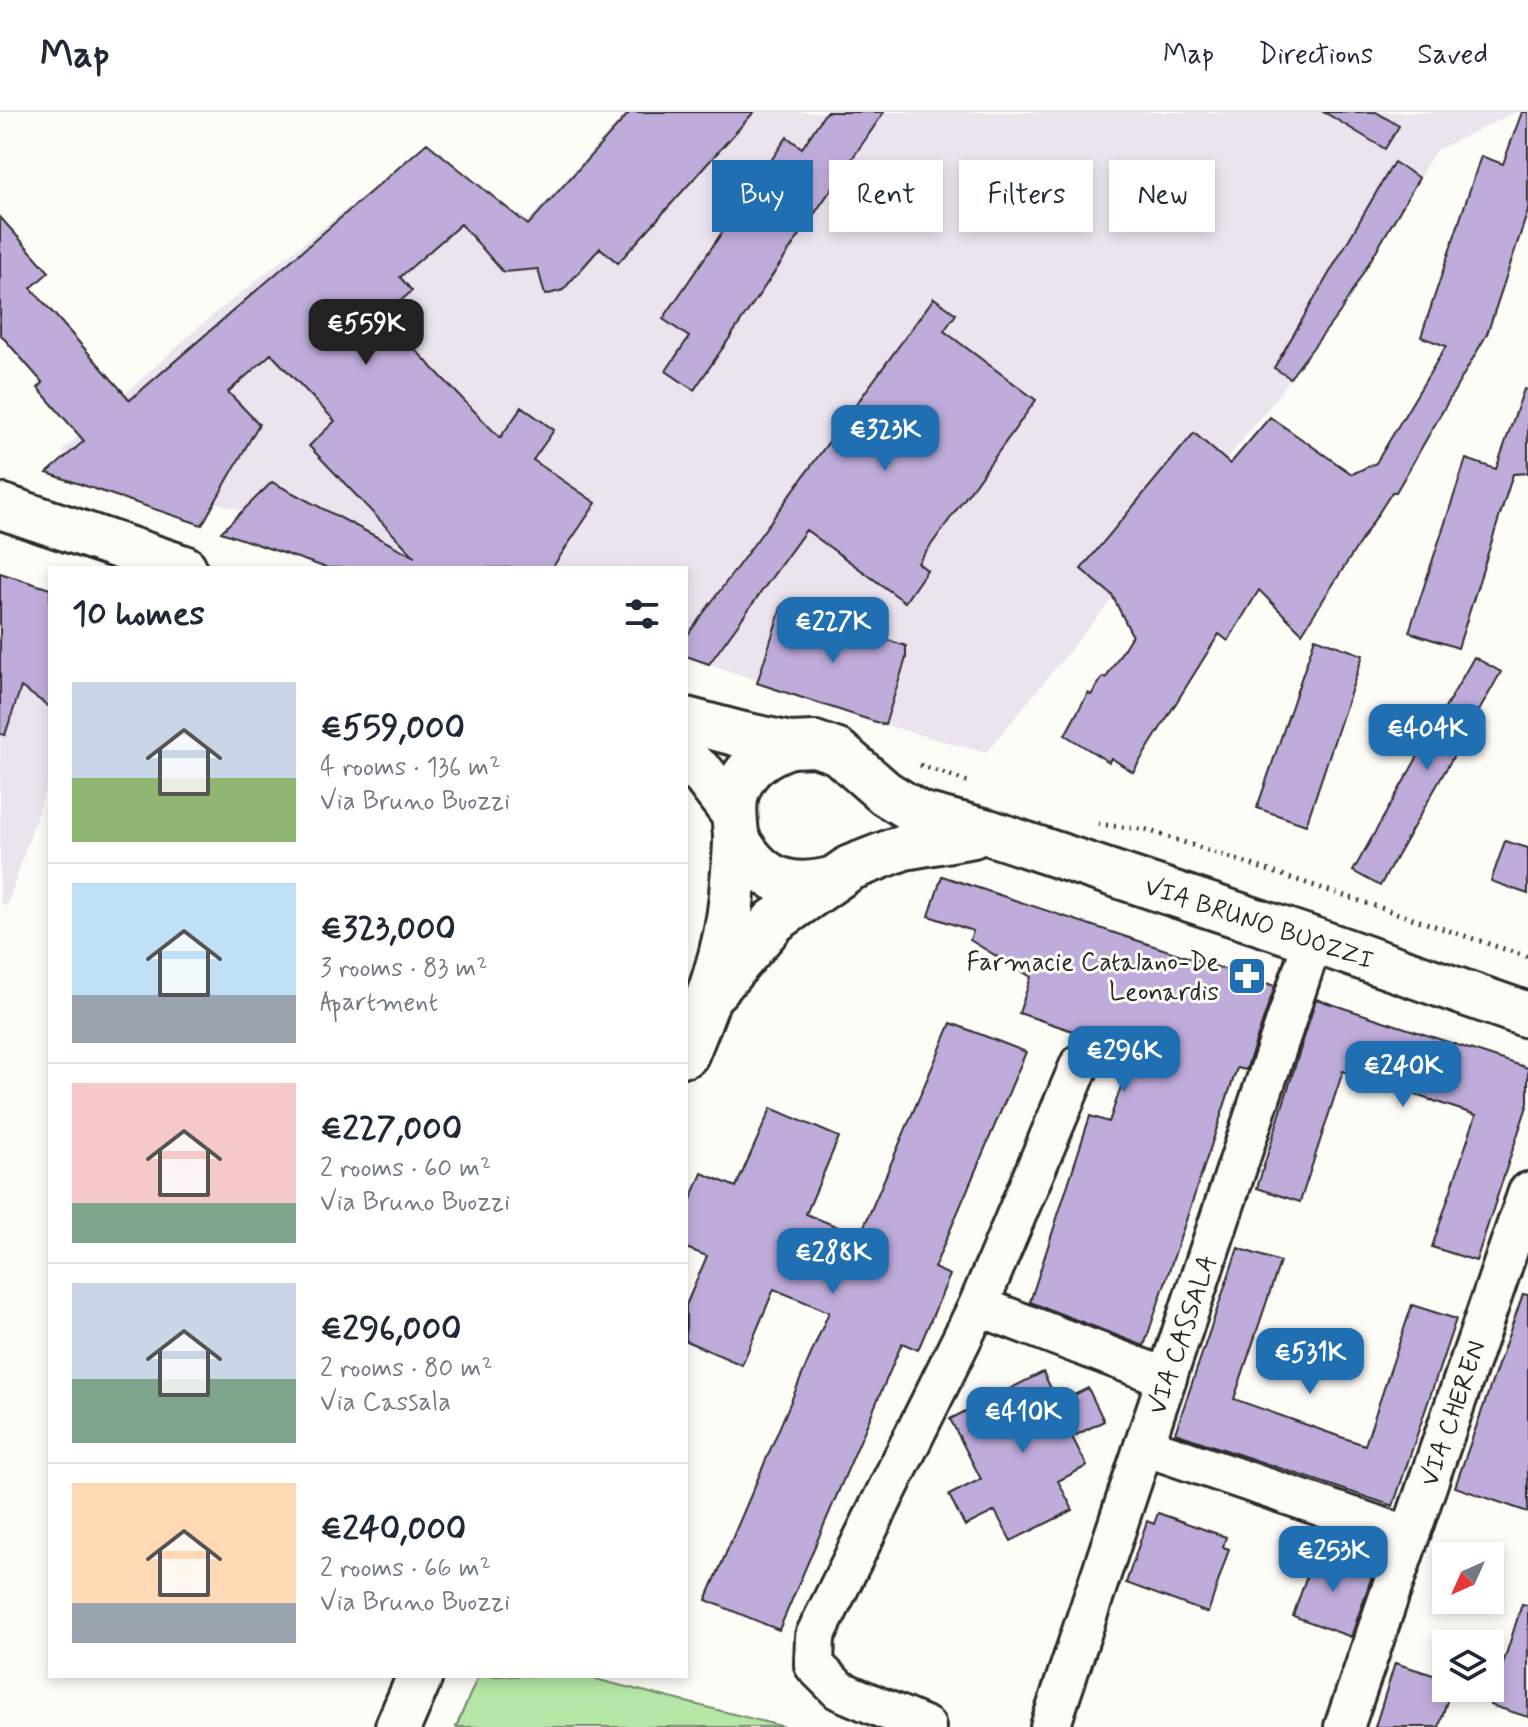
<!DOCTYPE html>
<html lang="en">
<head>
<meta charset="utf-8">
<style>
	body { margin:0; font-family:Mynerve,sans-serif; background:#f6f6f7; color:#1f2937; height:100vh; display:flex; flex-direction:column; font-size:30px; white-space:nowrap }
	* { box-sizing:border-box; margin:0 }
	p { font-size:26px; color:#747a83 }
	.icon { flex:none; width:44px; height:44px; fill:none; stroke:currentColor; stroke-width:2; stroke-linecap:round; stroke-linejoin:round }
	.map { position:relative; flex:1; overflow:hidden }
	.side { position:absolute; left:48px; top:454px; width:640px; height:1112px; display:flex; flex-direction:column; background:#fff; border-radius:0px; box-shadow:0 4px 12px #0003 }
	.side>* { flex:none }
	.top-card { position:absolute; left:712px; top:48px; width:696px; height:72px; display:flex; gap:16px }
	.needle { width:52px; rotate:225deg }
	.fabs { position:absolute; left:1432px; top:1430px; display:grid; gap:16px }
	.fabs a { display:grid; place-items:center; width:72px; height:72px; border-radius:0px; background:#fff; box-shadow:0 4px 12px #0003; font-size:40px }
	.price { position:absolute; translate:-50% -68px; padding:0 18px; border-radius:16px; background:#1f6fb2; color:#fff; font-size:26px; line-height:52px; filter:drop-shadow(0 2px 4px #0008) }
	.price::after { content:''; position:absolute; left:50%; top:48px; width:24px; height:18px; margin-left:-12px; background:inherit; clip-path:polygon(0 0,100% 0,50% 100%) }
	.price.active { background:#222; color:#fff }
	ul { padding:0; list-style:none }
	li { display:flex; align-items:center; gap:24px; height:200px; padding:0 24px }
	li+li { border-top:2px solid #e0e1e3 }
	li span { display:grid; place-items:center; flex:none; width:224px; height:160px; border-radius:0px; color:#555 }
	li>.icon { margin-inline-start:auto }
	span .icon { width:96px; height:96px; fill:#fffc; stroke-width:1 }
	li b { font-size:34px }
	h2 { display:flex; justify-content:space-between; align-items:center; height:96px; padding:0 24px; font-size:34px }
	.pill { padding:0 28px; border-radius:0px; background:#fff; box-shadow:0 4px 12px #0003; font-size:28px; line-height:72px }
	.pill.active { background:#1f6fb2; color:#fff }
	header { display:flex; align-items:center; gap:48px; box-sizing:border-box; height:112px; padding:0 40px; background:#fff; border-bottom:2px solid #e0e1e3 }
	header strong { font-size:38px }
	nav { display:flex; gap:44px; margin-inline-start:auto; font-size:28px }
	.map>svg:first-child { display:block }
	.built { fill:#ebe4ef }
	.green { fill:#b5e6a5; stroke:#708868; stroke-width:2 }
	.building { fill:#c0acdb; stroke:#2b2b2b; stroke-width:2 }
	.lines { fill:none; stroke-linecap:round; stroke-linejoin:round }
	.street-casing { stroke:#2b2b2b; stroke-width:44 }
	.secondary-casing { stroke:#2b2b2b; stroke-width:50 }
	.path { stroke:#2b2b2b; stroke-width:5; stroke-dasharray:2 6; stroke-linecap:butt }
	.street { stroke:#fdfcf7; stroke-width:38 }
	.secondary { stroke:#fdfcf7; stroke-width:44 }
	.labels { text-anchor:middle; stroke-width:6; stroke-linejoin:round; paint-order:stroke }
	.street-label { font-size:26px; fill:#2b2b2b; stroke:#fdfcf7 }
	.poi-label { font-size:26px; fill:#2b2b2b; stroke:#fdfcf7; text-anchor:end }
</style>
</head>
<body>
<header>
<strong>Map</strong>
<nav><a>Map</a><a>Directions</a><a>Saved</a></nav>
</header>
<div class="map">
<svg width="1528" height="1615" viewBox="0 0 1528 1615">
	<rect width="100%" height="100%" fill="#fdfcf7"/>
	<filter id="ink" filterUnits="userSpaceOnUse"><feTurbulence type="fractalNoise" baseFrequency=".0125" numOctaves="2"/><feDisplacementMap in="SourceGraphic" scale="16" xChannelSelector="R" yChannelSelector="G"/><feConvolveMatrix kernelMatrix="1 2 1 2 8 2 1 2 1" color-interpolation-filters="sRGB"/></filter>
	<g filter="url(#ink)">
		<path class="built" d="M627,0h888l-80,39 -95,161 -73,98 -281,343 -101,-28 -199,-69v-88h-268l-357,-116 142,-129 220,-175 105,73z
			M0,462l50,16v185l-43,131 -7,-3z"/>
		<path class="green" d="M478,1564h105l202,51h-329z"/>
		<path class="building" d="M630,0h124l-136,151 -18,-15 -37,42 -18,5 -7,-26 -35,3 -42,-48 -61,53 12,14 -29,25 117,122 22,-31 32,23 -21,30 63,43 -44,65h-225l-106,-36 51,-50 143,75 -106,-111 26,-25 -64,-67 -43,38 31,32 -57,101 -155,-52 37,-32 -46,-53 5,-5 -43,-49v-117l49,55 -18,16 99,112 297,-257 101,82z
			M826,0h58l-190,278 -28,-19 23,-34 -26,-18 124,-182 15,11z
			M1324,0h52l23,14 -14,23z
			M1522,0h6v99l-41,123 -91,158h-4l-90,141 -43,-43 -31,51 -9,-7 -86,138 -22,-14 -2,4 -44,-27 23,-42 3,2 12,-18 3,1 26,-43 -20,-40 -31,-26 113,-136 36,31 40,-47 82,57 24,-11 70,-117 -25,-9 60,-181 22,8z
			M1394,50l25,16 -79,134 -50,66 -16,-10z
			M934,186l22,16 -12,17 92,69 -118,163 9,7 -22,32 -99,-72 -97,134 -23,-8v-19z
			M1524,277l4,1v83l-15,1 -55,174 -49,-16 57,-173 30,10z
			M0,461l50,16v118l-29,-20 -16,48 -5,-1z
			M782,493l124,41v12l-21,67 -128,-42z
			M1315,526l48,17 -57,170 -49,-17z
			M1474,545l27,15 -121,214 -27,-15z
			M1505,729l23,7v46l-37,-13z
			M942,764l333,110 -29,84 -9,-2 -93,278 -114,-44 60,-186 19,6 24,-71 -114,-38 12,-36 -61,-37 3,-9 -44,-15z
			M1316,887l212,69v35l-52,158 -44,-14 44,-132 -133,-44 -43,131 -43,-14z
			M951,911l75,29 -92,216 16,7 -32,75 -16,-7 -123,287 -73,-30 123,-288 -55,-23 -32,76 -56,-24v-36l21,-49 -21,-8v-37l16,-38 34,14 35,-79 68,29 -33,77 54,22z
			M1238,1136l42,14 -46,137 104,37 27,9 47,-140 44,14 -63,187 -218,-73z
			M1523,1182l5,1v217l-73,-25z
			M1043,1260l15,31 30,-15 16,33 -32,16 15,29 -29,15 15,29 -62,31 -16,-30 -30,15 -16,-31 32,-16 -31,-60z
			M1158,1401l68,24 -3,10 6,2 -21,64 -82,-30 21,-62 7,3z
			M1315,1440l58,21 -22,64 -58,-21z
			M1522,1492l6,1v112l-38,-12z
			M1395,1551l51,16v9h5l-12,39h-64z"/>
		<g class="lines">
			<defs>
				<g id="street">
					<path d="M978,1194l189,72"/>
					<path d="M1144,1334l264,90"/>
					<path d="M926,1615l-87,-37 -25,-25 1,-29 163,-330 102,-242"/>
					<path id="s1" d="M1050,1615l263,-787"/>
					<path id="s2" d="M1344,1615l184,-535"/>
				</g>
				<g id="secondary">
					<path d="M0,394l184,62"/>
					<path id="s3" d="M686,608l53,14 51,11 25,-1 23,8 47,41 34,21 69,18 325,108 215,75"/>
					<path d="M686,648l18,15 29,38"/>
					<path d="M736,725c23,41 49,54 95,43"/>
					<path d="M716,877l58,-68 76,-53 54,-21 69,-12"/>
					<path d="M686,942c22,-51 41,-104 46,-159 1,-19 4,-37 4,-56 0,-17 -5,-31 1,-48 9,-26 30,-38 53,-46"/>
					<path d="M398,1615l22,-51"/>
				</g>
			</defs>
			<use href="#street" class="street-casing"/>
			<use href="#secondary" class="secondary-casing"/>
			<path class="path" d="M920,653l51,18
				M1098,712l49,6 381,127"/>
			<use href="#street" class="street"/>
			<use href="#secondary" class="secondary"/>
		</g>
	</g>
	<defs>
		<symbol id="pharmacy-square" viewBox="-11 -11 22 22"><rect x="-9" y="-9" width="18" height="18" rx="4" fill="#1f6fb2" stroke="#fdfcf7"/><path d="M-2-6h4v4h4v4h-4v4h-4v-4h-4v-4h4Z" fill="#fff"/></symbol>
	</defs>
	<g fill-rule="evenodd">
		<use href="#pharmacy-square" x="1225" y="842" width="44" height="44"/>
	</g>
	<g class="labels">
		<g class="street-label">
			<text dy="9" stroke="none"><textPath href="#s3" startOffset="616">VIA BRUNO BUOZZI</textPath></text>
			<text dy="9" stroke="none"><textPath href="#s1" startOffset="414">VIA CASSALA</textPath></text>
			<text dy="9" stroke="none"><textPath href="#s2" startOffset="332">VIA CHEREN</textPath></text>
		</g>
		<g class="poi-label">
			<text x="1219" y="858">Farmacie Catalano-De<tspan x="1219" dy="30">Leonardis</tspan></text>
		</g>
	</g>
</svg>
<div class="fabs">
<a><svg class="needle" viewBox="-14 -14 28 28"><path d="M0-13l5 13h-10z" fill="#e53935"/><path d="M0 13l5-13h-10z" fill="#747a83"/></svg></a>
<a><svg class="icon" aria-label="layers" viewBox="0 0 24 24"><path d="M12 4l9 5-9 5-9-5zM3 14l9 5 9-5"/></svg></a>
</div>
<b class="price active" style="left:366px;top:255px">€559K</b>
<b class="price" style="left:885px;top:361px">€323K</b>
<b class="price" style="left:833px;top:553px">€227K</b>
<b class="price" style="left:1427px;top:660px">€404K</b>
<b class="price" style="left:1124px;top:982px">€296K</b>
<b class="price" style="left:1403px;top:997px">€240K</b>
<b class="price" style="left:833px;top:1184px">€288K</b>
<b class="price" style="left:1310px;top:1284px">€531K</b>
<b class="price" style="left:1023px;top:1343px">€410K</b>
<b class="price" style="left:1333px;top:1482px">€253K</b>
<div class="top-card">
<a class="pill active">Buy</a>
<a class="pill">Rent</a>
<a class="pill">Filters</a>
<a class="pill">New</a>
</div>
<section class="side">
<h2>10 homes<svg class="icon" aria-label="filters" viewBox="0 0 24 24"><path d="M4 7h16M4 17h16"/><circle cx="9" cy="7" r="2"/><circle cx="15" cy="17" r="2"/></svg></h2>
<ul>
<li><span style="background:linear-gradient(#c9d6e8 60%,#8fb573 0)"><svg class="icon" aria-label="home" viewBox="0 0 24 24"><path d="M3 11l9-7 9 7M6 9v11h12V9"/></svg></span><div><b>€559,000</b><p>4 rooms · 136 m²</p><p>Via Bruno Buozzi</p></div></li>
<li><span style="background:linear-gradient(#bfe0f5 70%,#9aa5b1 0)"><svg class="icon" aria-label="home" viewBox="0 0 24 24"><path d="M3 11l9-7 9 7M6 9v11h12V9"/></svg></span><div><b>€323,000</b><p>3 rooms · 83 m²</p><p>Apartment</p></div></li>
<li><span style="background:linear-gradient(#f6c9c9 75%,#7fa58c 0)"><svg class="icon" aria-label="home" viewBox="0 0 24 24"><path d="M3 11l9-7 9 7M6 9v11h12V9"/></svg></span><div><b>€227,000</b><p>2 rooms · 60 m²</p><p>Via Bruno Buozzi</p></div></li>
<li><span style="background:linear-gradient(#c9d6e8 60%,#7fa58c 0)"><svg class="icon" aria-label="home" viewBox="0 0 24 24"><path d="M3 11l9-7 9 7M6 9v11h12V9"/></svg></span><div><b>€296,000</b><p>2 rooms · 80 m²</p><p>Via Cassala</p></div></li>
<li><span style="background:linear-gradient(#ffd9b3 75%,#9aa5b1 0)"><svg class="icon" aria-label="home" viewBox="0 0 24 24"><path d="M3 11l9-7 9 7M6 9v11h12V9"/></svg></span><div><b>€240,000</b><p>2 rooms · 66 m²</p><p>Via Bruno Buozzi</p></div></li>
</ul>
</section>
</div>
</body>
</html>
